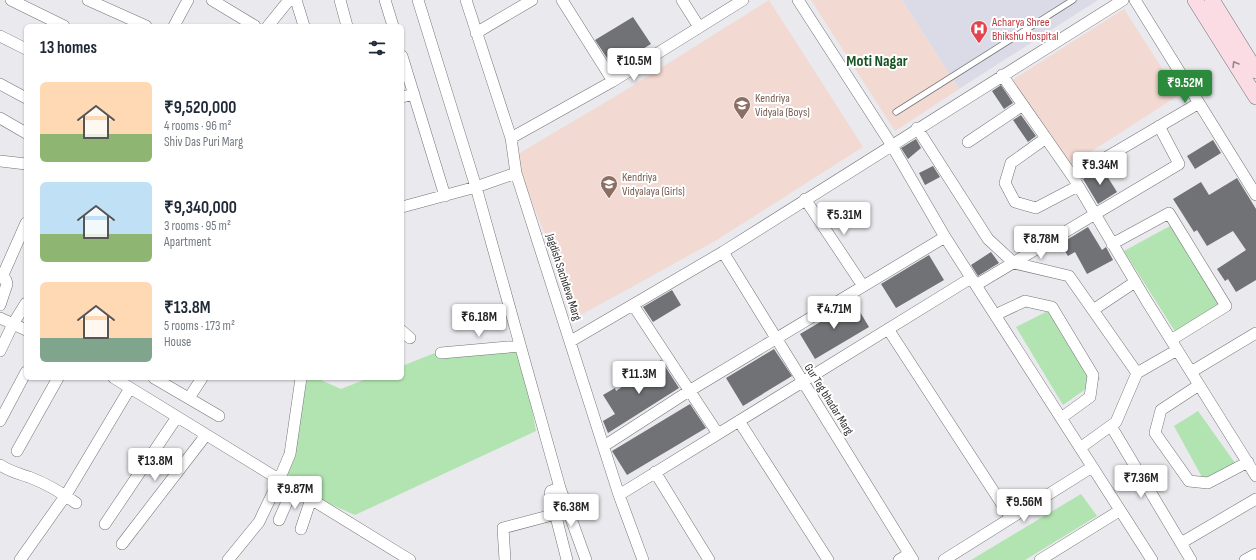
<!DOCTYPE html>
<html lang="en">
<head>
<meta charset="utf-8">
<style>
	body { margin:0; font-family:"Sofia Sans Condensed",sans-serif; background:#f2f2f3; color:#1f2937; height:100vh; display:flex; flex-direction:column; font-size:15px; white-space:nowrap }
	* { box-sizing:border-box; margin:0 }
	p { font-size:13px; color:#747a83 }
	.icon { flex:none; width:22px; height:22px; fill:none; stroke:currentColor; stroke-width:2; stroke-linecap:round; stroke-linejoin:round }
	.map { position:relative; flex:1; overflow:hidden }
	.sheet { position:absolute; left:24px; top:24px; width:380px; height:356px; display:flex; flex-direction:column; background:#fff; border-radius:6px; box-shadow:0 1px 3px #0004 }
	.sheet>* { flex:none }
	.price { position:absolute; translate:-50% -34px; padding:0 9px; border-radius:4px; background:#fff; color:#222; font-size:13px; line-height:26px; filter:drop-shadow(0 1px 2px #0008) }
	.price::after { content:''; position:absolute; left:50%; top:24px; width:12px; height:9px; margin-left:-6px; background:inherit; clip-path:polygon(0 0,100% 0,50% 100%) }
	.price.current { background:#2b8a3c; color:#fff }
	ul { padding:0; list-style:none }
	li { display:flex; align-items:center; gap:12px; height:100px; padding:0 16px }
	li span { display:grid; place-items:center; flex:none; width:112px; height:80px; border-radius:6px; color:#555 }
	li>.icon { margin-inline-start:auto }
	span .icon { width:48px; height:48px; fill:#fffc; stroke-width:1 }
	li b { font-size:17px }
	h2 { display:flex; justify-content:space-between; align-items:center; height:48px; padding:0 16px; font-size:17px }
	.map>svg:first-child { display:block }
	.built { fill:#dbdbe8 }
	.education { fill:#f2d9d1 }
	.green { fill:#b1e4b0 }
	.building { fill:#717276 }
	.lines { fill:none; stroke-linecap:round; stroke-linejoin:round }
	.lane-casing { stroke:#747478; stroke-width:7 }
	.street-casing { stroke:#747478; stroke-width:12 }
	.secondary-casing { stroke:#747478; stroke-width:16 }
	.lane { stroke:#fff; stroke-width:5.5 }
	.street { stroke:#fff; stroke-width:11 }
	.secondary { stroke:#fcdce4; stroke-width:15 }
	.oneway { stroke:#96868b }
	.labels { text-anchor:middle; stroke-width:4; stroke-linejoin:round; paint-order:stroke }
	.health-label { font-size:12px; fill:#be3a42; stroke:#fff; text-anchor:start }
	.education-label { font-size:12px; fill:#785e54; stroke:#fff; text-anchor:start }
	.street-label { font-size:12px; fill:#303032; stroke:#fff }
	.district-label { font-size:16px; font-weight:bold; fill:#195524; stroke:#fff }
</style>
</head>
<body>
<div class="map">
<svg width="1256" height="560" viewBox="0 0 1256 560">
	<rect width="100%" height="100%" fill="#e9e9ee"/>
	<path class="built" d="M902,0h196l-139,89z"/>
	<path class="education" d="M769,0l94,147 -148,94 -136,75 -66,-159 108,-64z
		M811,0h91l57,89 -64,42z
		M1124,9l55,86 -112,72 -56,-86z"/>
	<path class="green" d="M1170,226l52,78 -44,32 -54,-85z
		M1052,309l48,70 -37,26 -47,-78z
		M520,346l16,85 -181,84 -36,-16 -40,-31 29,-90h8l25,11 28,-11h33v-12l43,-17z
		M1198,411l37,52 -32,16 -29,-53z
		M1081,494l16,22 -72,44h-54z"/>
	<path class="building" d="M633,17l18,27 -38,23 -18,-27z
		M1001,85l12,18 -9,6 -12,-18z
		M1021,115l15,21 -8,6 -15,-22z
		M916,139l5,9 -13,11 -7,-11z
		M1213,140l8,13 -26,16 -8,-13z
		M933,166l7,11 -15,8 -6,-12z
		M1102,168l15,24 -19,12 -15,-25z
		M1237,178l19,31v71l-20,12 -8,-13 -3,2 -8,-12 29,-19 -13,-19 -26,15 -10,-16 -3,2 -21,-33 28,-17 8,13z
		M1088,227l14,23 4,-3 7,13 -26,14 -12,-22 -7,4 -8,-12z
		M991,252l8,11 -21,13 -7,-11z
		M929,255l15,25 -48,28 -15,-24z
		M672,290l9,15 -28,17 -10,-15z
		M854,302l15,25 -54,32 -15,-25z
		M774,349l18,27 -49,30 -17,-28z
		M661,360l18,28 -71,45 -5,-12 12,-7 -12,-19 12,-7 1,3z
		M690,404l16,24 -79,47 -15,-24z"/>
	<g class="lines">
		<defs>
			<path id="lane" d="M896,112l177,-112"/>
			<path id="street" d="M11,0l53,26
				M88,0l58,26
				M212,0l43,26
				M296,0l8,26
				M340,0l7,26
				M385,0l8,26
				M418,0l58,187 84,301 26,72
				M466,0l45,138 5,35 103,322 24,65
				M562,0l51,81
				M682,0l17,27
				M798,0l93,144 54,93 207,323
				M1135,0l121,195
				M174,26l14,-26
				M268,26l21,-26
				M476,33l56,-33
				M0,36l26,13
				M402,56l43,140
				M1002,75l71,102 73,123 110,176
				M0,84l26,14
				M402,97l12,-3
				M0,118l26,15
				M917,128l71,111 26,24 55,13 68,97 -21,49 -36,26
				M511,138l102,-57 130,-81
				M1046,138l-35,25 -6,20 10,19 21,6 42,-22
				M968,142l55,-37
				M0,161l26,3
				M1073,177l126,-74
				M805,199l58,87
				M402,207l74,-20 40,-14
				M1112,244l57,-31 57,93 -55,34
				M723,252l190,308
				M0,277l6,3 1,4 -7,21
				M2,277l24,-54
				M976,285l203,-121 -20,-38
				M633,305l85,129
				M1093,310l42,-28
				M995,315l30,-14 27,6 41,68 -3,22 -29,21
				M0,318l26,12
				M888,329l123,189
				M402,331l8,7
				M571,341l152,-89 400,-252
				M0,351l13,-27 13,-21
				M441,353l79,-7
				M1191,372l65,-39
				M1137,373l40,-23
				M114,378l296,182
				M154,378l65,38
				M1199,385l-38,25 -6,23 34,48 19,2 40,-21
				M189,398l13,-20
				M0,421l26,-49
				M739,421l89,139
				M1111,426l80,134
				M604,446l85,-55 256,-154
				M17,451l41,-73
				M0,465c11,7 17,8 29,12 16,6 33,16 47,26
				M655,472l54,88
				M560,488l-9,3 -1,2 17,67
				M619,495l352,-217
				M279,520l14,-32
				M105,524l72,-107
				M301,529l10,-30
				M1181,543l75,-44
				M122,544l84,-109
				M20,560l46,-65 61,-102 5,-4
				M228,560l31,-38 20,-42 11,-26 11,-76
				M505,560l-2,-32 53,-14
				M899,560l10,-6
				M944,560l148,-93
				M1040,560l79,-49
				M1245,560l11,-6"/>
			<path id="secondary" d="M1195,0l61,97
				M1212,0l44,71"/>
		</defs>
		<use href="#lane" class="lane-casing"/>
		<use href="#street" class="street-casing"/>
		<use href="#secondary" class="secondary-casing"/>
		<use href="#lane" class="lane"/>
		<use href="#street" class="street"/>
		<use href="#secondary" class="secondary"/>
	</g>
	<defs><path id="oneway-chevron" d="M-2-3.5L2.5 0L-2 3.5" fill="none" stroke-width="1.6" stroke-linecap="round" stroke-linejoin="round"/></defs>
	<use class="oneway" href="#oneway-chevron" transform="translate(1235 64) rotate(-121)"/>
	<defs>
		<symbol id="hospital-pin" viewBox="-11 -11 22 30"><path d="M0 17L-7.5 6A9.5 9.5 0 1 1 7.5 6Z" fill="#e0444e" stroke="#fff"/><path d="M-5-5h3v3.5h4V-5h3V5h-3V1.5h-4V5h-3Z" fill="#fff"/></symbol>
		<symbol id="school-pin" viewBox="-11 -11 22 30"><path d="M0 17L-7.5 6A9.5 9.5 0 1 1 7.5 6Z" fill="#8d6e63" stroke="#fff"/><path d="M0-5L7-2L0 1L-7-2ZM-4 1L0 2.5L4 1V4Q0 6-4 4Z" fill="#fff"/></symbol>
	</defs>
	<g fill-rule="evenodd">
		<use href="#hospital-pin" x="969" y="19" width="20" height="27"/>
		<use href="#school-pin" x="732" y="95" width="20" height="27"/>
		<use href="#school-pin" x="599" y="174" width="20" height="27"/>
	</g>
	<g class="labels">
		<g class="health-label">
			<text x="992" y="26">Acharya Shree<tspan x="992" dy="14">Bhikshu Hospital</tspan></text>
		</g>
		<g class="education-label">
			<text x="755" y="102">Kendriya<tspan x="755" dy="14">Vidyala (Boys)</tspan></text>
			<text x="622" y="181">Kendriya<tspan x="622" dy="14">Vidyalaya (Girls)</tspan></text>
		</g>
		<g class="street-label">
			<text transform="translate(564 277) rotate(72)" y="4">Jagdish Sachdeva Marg</text>
			<text transform="translate(829 399) rotate(58)" y="4">Gur Teg bhadar Marg</text>
		</g>
		<g class="district-label">
			<text x="877" y="66">Moti Nagar</text>
		</g>
	</g>
</svg>
<b class="price" style="left:634px;top:82px">₹10.5M</b>
<b class="price current" style="left:1185px;top:104px">₹9.52M</b>
<b class="price" style="left:1100px;top:186px">₹9.34M</b>
<b class="price" style="left:844px;top:236px">₹5.31M</b>
<b class="price" style="left:1041px;top:260px">₹8.78M</b>
<b class="price" style="left:834px;top:330px">₹4.71M</b>
<b class="price" style="left:479px;top:338px">₹6.18M</b>
<b class="price" style="left:639px;top:395px">₹11.3M</b>
<b class="price" style="left:155px;top:482px">₹13.8M</b>
<b class="price" style="left:1141px;top:499px">₹7.36M</b>
<b class="price" style="left:295px;top:510px">₹9.87M</b>
<b class="price" style="left:1024px;top:523px">₹9.56M</b>
<b class="price" style="left:571px;top:528px">₹6.38M</b>
<section class="sheet">
<h2>13 homes<svg class="icon" aria-label="filters" viewBox="0 0 24 24"><path d="M4 7h16M4 17h16"/><circle cx="9" cy="7" r="2"/><circle cx="15" cy="17" r="2"/></svg></h2>
<ul>
<li><span style="background:linear-gradient(#ffd9b3 65%,#8fb573 0)"><svg class="icon" aria-label="home" viewBox="0 0 24 24"><path d="M3 11l9-7 9 7M6 9v11h12V9"/></svg></span><div><b>₹9,520,000</b><p>4 rooms · 96 m²</p><p>Shiv Das Puri Marg</p></div></li>
<li><span style="background:linear-gradient(#bfe0f5 65%,#8fb573 0)"><svg class="icon" aria-label="home" viewBox="0 0 24 24"><path d="M3 11l9-7 9 7M6 9v11h12V9"/></svg></span><div><b>₹9,340,000</b><p>3 rooms · 95 m²</p><p>Apartment</p></div></li>
<li><span style="background:linear-gradient(#ffd9b3 70%,#7fa58c 0)"><svg class="icon" aria-label="home" viewBox="0 0 24 24"><path d="M3 11l9-7 9 7M6 9v11h12V9"/></svg></span><div><b>₹13.8M</b><p>5 rooms · 173 m²</p><p>House</p></div></li>
</ul>
</section>
</div>
</body>
</html>
